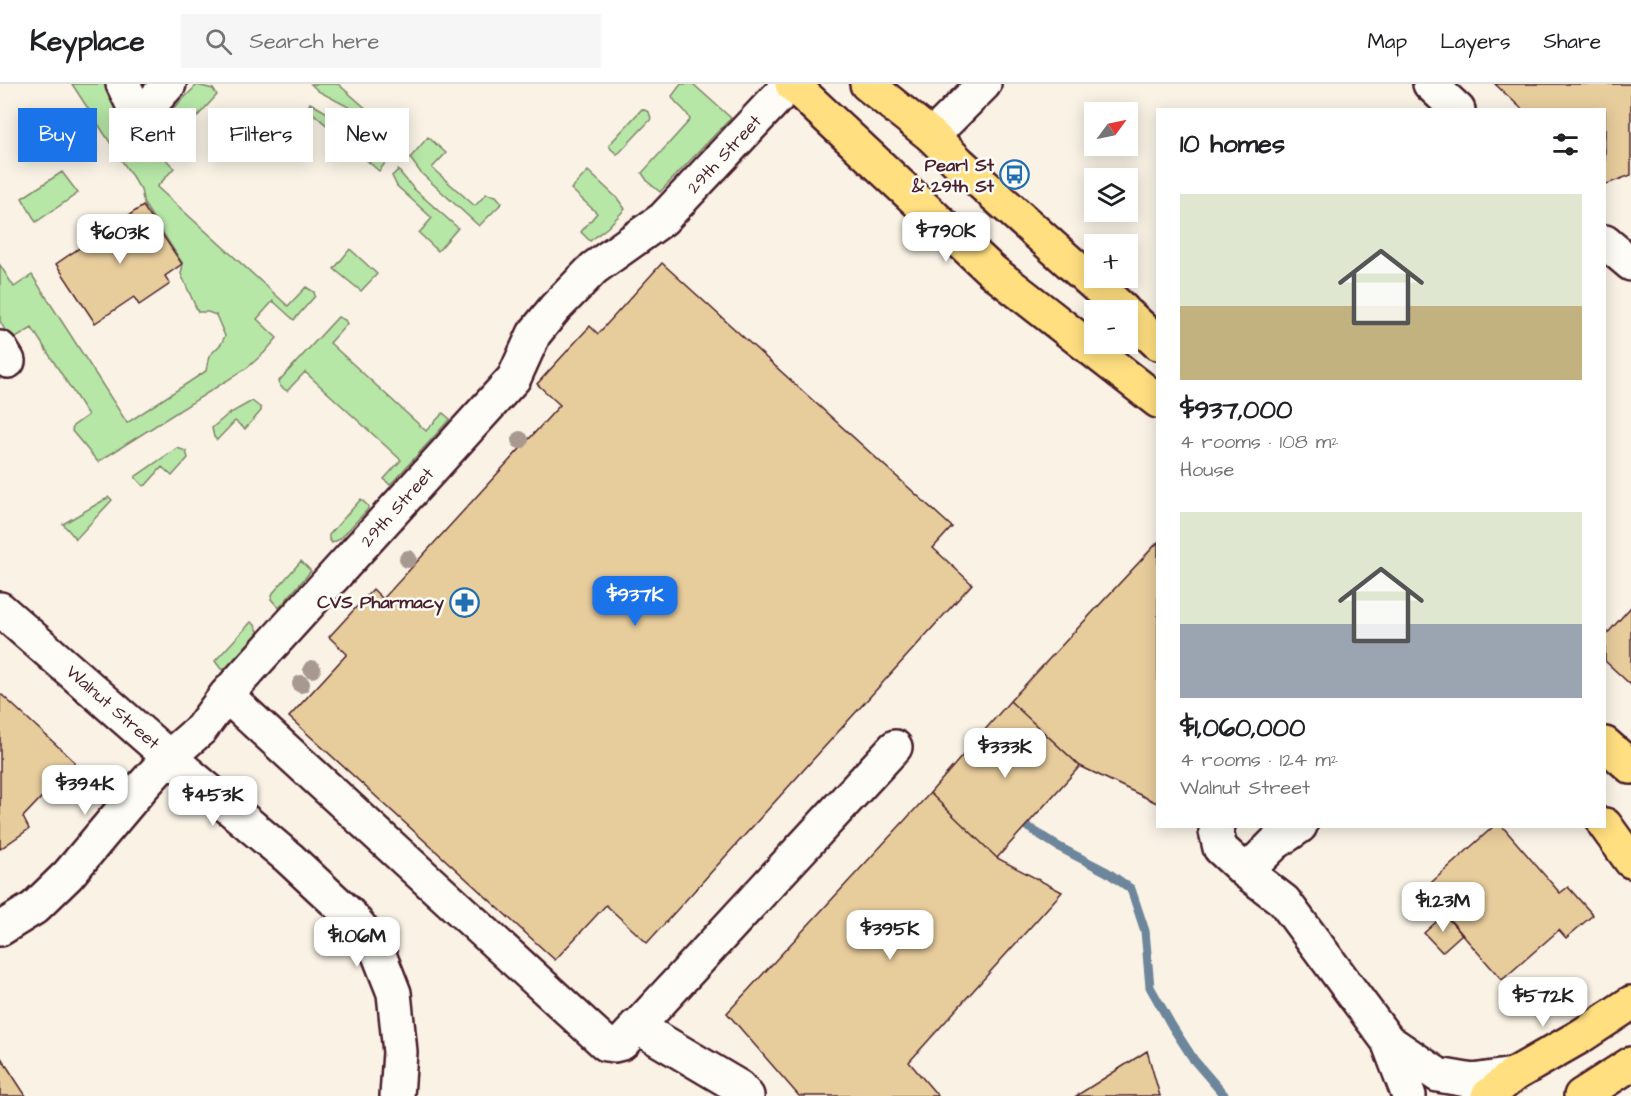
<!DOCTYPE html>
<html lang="en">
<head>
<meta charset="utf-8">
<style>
	body { margin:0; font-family:"Architects Daughter",sans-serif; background:#f6f6f6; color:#202124; height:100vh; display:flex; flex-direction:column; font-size:22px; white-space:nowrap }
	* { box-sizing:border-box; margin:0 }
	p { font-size:20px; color:#757577 }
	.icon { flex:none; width:33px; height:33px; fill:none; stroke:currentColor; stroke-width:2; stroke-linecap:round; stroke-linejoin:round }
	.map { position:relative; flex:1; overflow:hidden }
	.side { position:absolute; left:1156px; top:24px; width:450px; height:720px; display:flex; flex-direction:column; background:#fff; border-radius:0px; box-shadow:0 3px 15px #0003 }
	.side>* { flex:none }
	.banner { position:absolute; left:18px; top:24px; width:570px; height:54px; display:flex; gap:12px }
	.needle { width:39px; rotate:57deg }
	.controls { position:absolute; left:1084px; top:18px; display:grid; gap:12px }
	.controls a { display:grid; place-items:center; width:54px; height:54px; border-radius:0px; background:#fff; box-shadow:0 3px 15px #0003; font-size:30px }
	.price { position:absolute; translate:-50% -51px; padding:0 14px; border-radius:12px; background:#fff; color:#222; font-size:20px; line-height:39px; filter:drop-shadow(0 2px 3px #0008) }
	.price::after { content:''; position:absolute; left:50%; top:36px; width:18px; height:14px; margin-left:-9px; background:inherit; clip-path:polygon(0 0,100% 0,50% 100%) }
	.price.active { background:#1a73e8; color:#fff }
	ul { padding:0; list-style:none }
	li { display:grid; align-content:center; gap:12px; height:318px; padding:0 24px }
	li span { display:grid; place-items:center; height:186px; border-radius:0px; color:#555 }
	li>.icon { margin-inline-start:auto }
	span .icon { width:108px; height:108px; fill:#fffc; stroke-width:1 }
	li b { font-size:26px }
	h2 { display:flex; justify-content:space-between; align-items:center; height:72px; padding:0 24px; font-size:26px }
	.tag { padding:0 21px; border-radius:0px; background:#fff; box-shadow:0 3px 15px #0003; font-size:21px; line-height:54px }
	.tag.active { background:#1a73e8; color:#fff }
	header { display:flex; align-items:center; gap:36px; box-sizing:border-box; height:84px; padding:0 30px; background:#fff; border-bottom:2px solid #e0e0e0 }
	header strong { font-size:28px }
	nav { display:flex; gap:33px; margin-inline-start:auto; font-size:21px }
	.search { width:420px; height:54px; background:#f6f6f6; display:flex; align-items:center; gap:15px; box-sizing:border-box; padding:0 21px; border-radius:0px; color:#757577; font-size:22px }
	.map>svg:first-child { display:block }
	.green { fill:#b6e7a7; stroke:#808369; stroke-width:1.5 }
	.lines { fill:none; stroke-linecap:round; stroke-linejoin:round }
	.stream { stroke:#6d869b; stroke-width:9 }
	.building { fill:#e7cc9c; stroke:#4a1f2b; stroke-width:1.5 }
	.minor-casing { stroke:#4a1f2b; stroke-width:38 }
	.major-casing { stroke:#4a1f2b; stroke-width:38 }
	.minor { stroke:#fdfcf7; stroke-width:33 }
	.major { stroke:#ffdf80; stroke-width:33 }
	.tree { fill:#a89990 }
	.labels { text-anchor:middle; stroke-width:5; stroke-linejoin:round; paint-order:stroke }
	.street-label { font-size:18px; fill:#4a1f2b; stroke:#fdfcf7 }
	.poi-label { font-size:18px; font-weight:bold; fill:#4a1f2b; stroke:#fdfcf7; text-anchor:end }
</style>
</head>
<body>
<header>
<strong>Keyplace</strong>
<div class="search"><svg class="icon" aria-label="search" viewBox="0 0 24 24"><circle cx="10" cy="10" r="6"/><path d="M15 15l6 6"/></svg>Search here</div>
<nav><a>Map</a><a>Layers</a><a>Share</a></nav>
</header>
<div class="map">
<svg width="1631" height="1012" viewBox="0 0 1631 1012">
	<rect width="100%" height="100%" fill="#f9f2e5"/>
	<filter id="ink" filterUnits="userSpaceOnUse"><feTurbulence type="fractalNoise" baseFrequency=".0167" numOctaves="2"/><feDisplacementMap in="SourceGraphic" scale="12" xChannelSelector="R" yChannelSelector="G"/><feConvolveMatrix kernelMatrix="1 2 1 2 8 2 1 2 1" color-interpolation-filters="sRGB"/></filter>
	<g filter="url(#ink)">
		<path class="green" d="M72,0h40l20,40 42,44 -17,19 131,119 18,-19 8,5 1,4 -21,24 -21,-19 -16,18 20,19 -13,15 -17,15 -149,94 -26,-31 1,-5 15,-11 -56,-87 -21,13 -11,-20v-56l14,22 18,-12 95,148 79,-52 3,-15 12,-12 4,-8 -9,-21 -8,-3h-10l-17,-38 2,-10 -39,-60 -3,-14z
			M311,0h27l39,34 -6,1 -53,-28z
			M681,0h12l38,34 -71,74 -12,-10 -6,-9 48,-53c-2,-10 -14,-14 -18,-24z
			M197,1l16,4 4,6 -34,37 -5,-2 -8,-14 3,-7z
			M310,19l65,37 15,17 -11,14 -72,-63z
			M642,25l7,3 2,7 -31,33 -3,2 -6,-5 -2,-4z
			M428,53l18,16 -14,15 43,38 11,-12 10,2 6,7 -23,23 -58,-53 -11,-15z
			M398,86l16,19 44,39 -20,23 -19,-18 13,-15 -35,-32 -5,-10z
			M588,87l29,27 8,11 -17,18 -18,14 -9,-9 16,-19 -26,-24z
			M62,88l16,21 -42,29 -14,-24z
			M350,165l27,25 -16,17 -27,-22z
			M338,233l7,3 2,4 -17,19 96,88 17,-18 7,6 -60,66 -6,-6 17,-19 -96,-88 -18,19 -7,-5 -1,-5z
			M252,317l9,7v3l-16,18 -10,-8 -18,19 -3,-3 -2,-9 15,-13z
			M177,364l9,3 2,7 -16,18 -10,-9 -16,18 -3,1 -8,-9z
			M109,413l3,3 -36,39 -13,-15z
			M361,415l7,7v3l-28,30 -8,4 -3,-4v-4z
			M301,477l10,10 -32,37 -8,-9 2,-6z
			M251,538l4,3 4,8 -33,37 -5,-1 -6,-8z"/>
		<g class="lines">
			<path class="stream" d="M1017,736l42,27 48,25 24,17 14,42 5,56 22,39 22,34 31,36"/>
		</g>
		<path class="building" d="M1495,0h136v91l-24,9 -2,-2v-72h-82z
			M143,122l39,58 -17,12 5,8 -31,21 -5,-8 -39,26 -39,-59 35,-24 -3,-5 25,-16 4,4z
			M662,179l290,264 -19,21 39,36 -325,359 -41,-38 -51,55 -266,-243 58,-63 -18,-17 44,-48 10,10 177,-194 -23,-21 53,-58 8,8z
			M1158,458v260l-1,1 -77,-37 -70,-65z
			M1631,523v78l-26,-24v-25z
			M2,611l73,67 -52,55 6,12 -29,20v-153z
			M1010,617l70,65 -83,92 -67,-65z
			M930,709l67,65 65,34 -153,170 29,34h-139l-72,-83z
			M1494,742h8l58,67 8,-6 25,28 -27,23 -7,-8 -57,50 -79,-90z
			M1445,830l17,20 -20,18 -18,-19z
			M1147,967l13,45h-84z
			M0,972l26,40h-26z"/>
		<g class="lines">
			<defs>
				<path id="minor" d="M123,0l16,33 30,-33
					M1430,0l28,26
					M932,52l52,-52
					M1605,158l26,22
					M0,264l8,13
					M0,525l169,148 120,101 61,57 26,32 18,46 6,59 -3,44
					M226,611l380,349 8,1 8,-2 273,-296
					M1218,742l-2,5 4,17 26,24 38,29 104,140 21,55
					M1246,788l29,-29 25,-17
					M0,845l34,-21 34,-33 73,-87 28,-31 32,-28 25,-34 288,-317 20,-44 21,-26 39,-40 69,-49 127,-135
					M636,942l103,61 8,9
					M1388,957l50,34 35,6 40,-6"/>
				<path id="major" d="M792,0l200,187 166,130
					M867,0l65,52 27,27 164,147
					M1128,231l30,28
					M1605,660l26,23
					M1605,741l26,36
					M1488,1012l25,-21 68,-39 50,-33
					M1581,1012l50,-32"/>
			</defs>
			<use href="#minor" class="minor-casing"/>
			<use href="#major" class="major-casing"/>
			<use href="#minor" class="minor"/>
			<use href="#major" class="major"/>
		</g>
		<g class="tree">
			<circle cx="520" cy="356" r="9"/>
			<circle cx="408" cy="475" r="9"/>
			<circle cx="312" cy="585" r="9"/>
			<circle cx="301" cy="600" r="9"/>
		</g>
	</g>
	<defs>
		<symbol id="bus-ring" viewBox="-11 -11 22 22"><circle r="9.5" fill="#fdfcf7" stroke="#1f6fb2" stroke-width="1.5"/><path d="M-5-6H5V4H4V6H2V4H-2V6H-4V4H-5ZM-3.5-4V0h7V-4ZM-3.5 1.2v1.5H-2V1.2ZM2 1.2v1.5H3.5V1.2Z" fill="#1f6fb2"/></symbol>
		<symbol id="pharmacy-ring" viewBox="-11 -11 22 22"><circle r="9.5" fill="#fdfcf7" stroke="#1f6fb2" stroke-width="1.5"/><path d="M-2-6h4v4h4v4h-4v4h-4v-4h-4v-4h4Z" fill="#1f6fb2"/></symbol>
	</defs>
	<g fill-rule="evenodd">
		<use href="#bus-ring" x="998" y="74" width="33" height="33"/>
		<use href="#pharmacy-ring" x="448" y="502" width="33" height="33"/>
	</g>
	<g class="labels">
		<g class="street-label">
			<text transform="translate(724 70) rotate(-47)" y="6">29th Street</text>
			<text transform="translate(397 423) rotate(-48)" y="6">29th Street</text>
			<text transform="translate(113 623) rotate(41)" y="6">Walnut Street</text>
		</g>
		<g class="poi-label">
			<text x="994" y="87">Pearl St<tspan x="994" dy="21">&amp; 29th St</tspan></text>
			<text x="444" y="524">CVS Pharmacy</text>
		</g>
	</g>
</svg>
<div class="controls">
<a><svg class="needle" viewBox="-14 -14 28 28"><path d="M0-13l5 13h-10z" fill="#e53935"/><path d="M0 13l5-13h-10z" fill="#757577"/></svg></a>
<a><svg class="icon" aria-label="layers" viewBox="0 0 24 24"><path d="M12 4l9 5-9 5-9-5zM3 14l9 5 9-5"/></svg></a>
<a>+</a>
<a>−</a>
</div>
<b class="price" style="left:946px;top:179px">$790K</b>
<b class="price" style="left:120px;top:181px">$603K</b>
<b class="price active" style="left:635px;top:543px">$937K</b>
<b class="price" style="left:1005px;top:695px">$333K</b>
<b class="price" style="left:85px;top:732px">$394K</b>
<b class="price" style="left:213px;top:743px">$453K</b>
<b class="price" style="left:1443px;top:849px">$1.23M</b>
<b class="price" style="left:890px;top:877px">$395K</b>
<b class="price" style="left:357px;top:884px">$1.06M</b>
<b class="price" style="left:1543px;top:944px">$572K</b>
<div class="banner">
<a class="tag active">Buy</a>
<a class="tag">Rent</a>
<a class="tag">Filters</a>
<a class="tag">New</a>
</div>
<section class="side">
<h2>10 homes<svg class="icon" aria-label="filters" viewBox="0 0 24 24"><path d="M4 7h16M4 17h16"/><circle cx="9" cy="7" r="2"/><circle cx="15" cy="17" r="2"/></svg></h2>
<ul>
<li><span style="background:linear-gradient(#dfe7d0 60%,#c2b280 0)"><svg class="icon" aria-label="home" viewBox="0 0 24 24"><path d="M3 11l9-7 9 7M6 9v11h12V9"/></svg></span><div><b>$937,000</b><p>4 rooms · 108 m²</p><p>House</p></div></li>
<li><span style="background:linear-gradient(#dfe7d0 60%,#9aa5b1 0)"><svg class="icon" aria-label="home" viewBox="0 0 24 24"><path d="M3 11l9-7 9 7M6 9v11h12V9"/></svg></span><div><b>$1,060,000</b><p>4 rooms · 124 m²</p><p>Walnut Street</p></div></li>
</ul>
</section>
</div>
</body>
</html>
